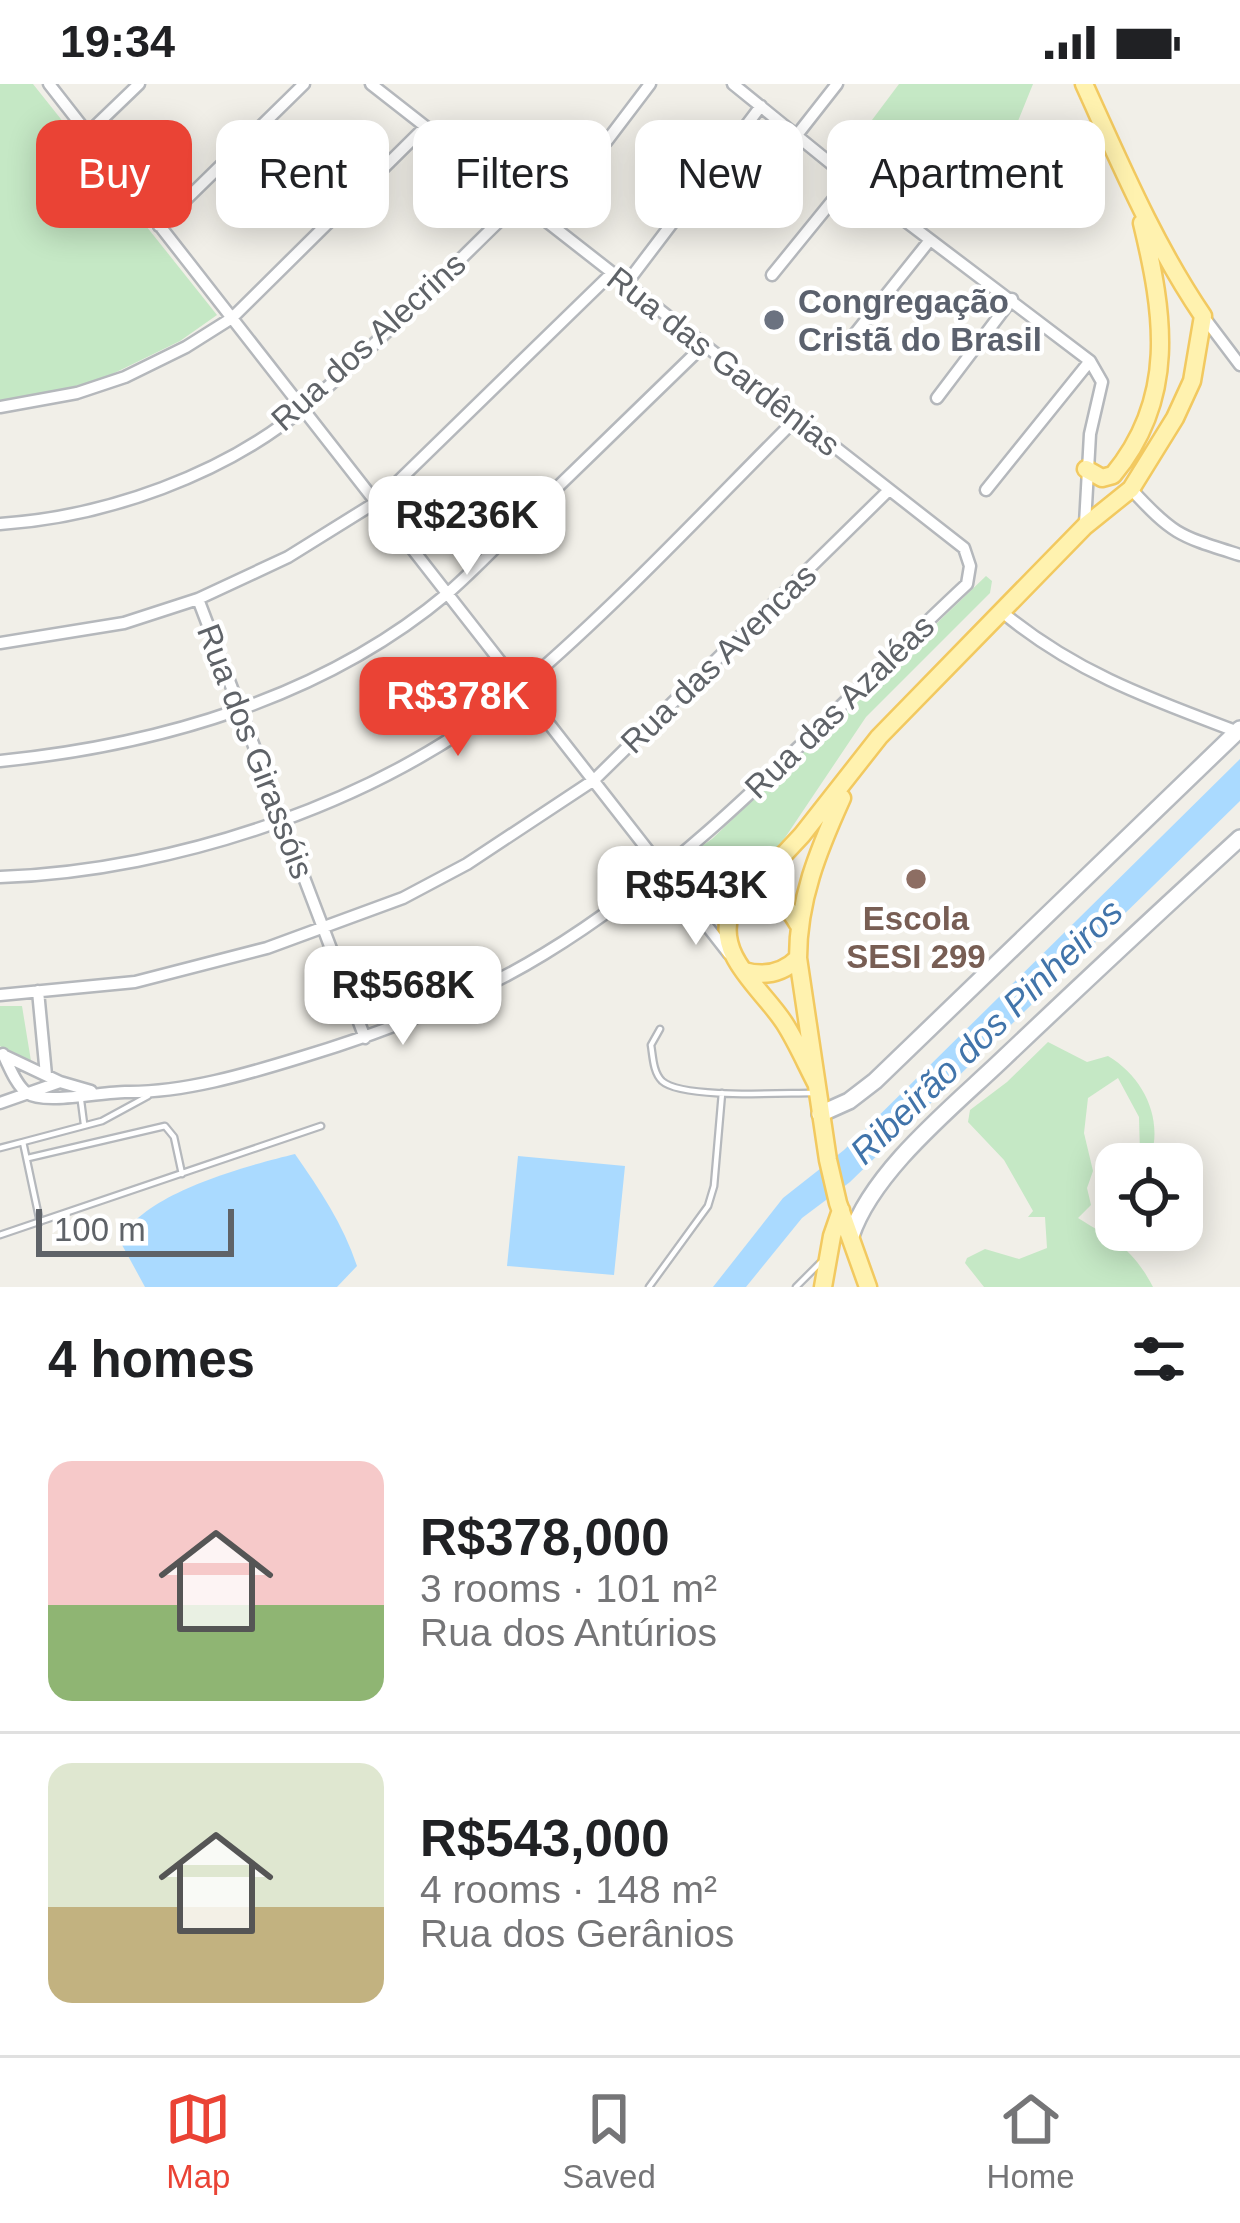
<!DOCTYPE html>
<html lang="en">
<head>
<meta charset="utf-8">
<style>
	body { margin:0; font-family:Arial,sans-serif; background:#f6f6f6; color:#202124; height:100vh; display:flex; flex-direction:column; font-size:45px; white-space:nowrap }
	* { box-sizing:border-box; margin:0 }
	p { font-size:39px; color:#757577 }
	.icon { flex:none; width:66px; height:66px; fill:none; stroke:currentColor; stroke-width:2; stroke-linecap:round; stroke-linejoin:round }
	.map { position:relative; height:1203px; overflow:hidden }
	.side { display:flex; flex-direction:column; background:#fff; flex:1 }
	.side>* { flex:none }
	.guide { position:absolute; left:36px; top:36px; width:1170px; height:108px; display:flex; gap:24px }
	.fabs { position:absolute; left:1095px; top:1059px; display:grid; gap:24px }
	.fabs a { display:grid; place-items:center; width:108px; height:108px; border-radius:24px; background:#fff; box-shadow:0 6px 30px #0003; font-size:60px }
	.scale { position:absolute; left:36px; bottom:30px; width:198px; box-sizing:border-box; padding-left:12px; border:6px solid #5f6368; border-top:0; font-size:33px; line-height:42px; white-space:nowrap; color:#5f6368; -webkit-text-stroke:9px #fff; paint-order:stroke }
	.price { position:absolute; translate:-50% -102px; padding:0 27px; border-radius:24px; background:#fff; color:#222; font-size:39px; line-height:78px; filter:drop-shadow(0 3px 6px #0008) }
	.price::after { content:''; position:absolute; left:50%; top:72px; width:36px; height:27px; margin-left:-18px; background:inherit; clip-path:polygon(0 0,100% 0,50% 100%) }
	.price.active { background:#ea4335; color:#fff }
	ul { padding:0; list-style:none }
	li { display:flex; align-items:center; gap:36px; height:300px; padding:0 48px }
	li+li { border-top:3px solid #e0e0e0 }
	li span { display:grid; place-items:center; flex:none; width:336px; height:240px; border-radius:24px; color:#555 }
	li>.icon { margin-inline-start:auto }
	span .icon { width:144px; height:144px; fill:#fffc; stroke-width:1 }
	li b { font-size:51px }
	h2 { display:flex; justify-content:space-between; align-items:center; height:144px; padding:0 48px; font-size:51px }
	.chip { padding:0 42px; border-radius:24px; background:#fff; box-shadow:0 6px 30px #0003; font-size:42px; line-height:108px }
	.chip.active { background:#ea4335; color:#fff }
	.status { display:flex; justify-content:space-between; align-items:center; height:84px; padding:0 60px; background:#fff; direction:ltr }
	.status svg { height:33px; fill:currentColor }
	.tabs { display:flex; justify-content:space-around; align-items:center; height:168px; border-top:3px solid #e0e0e0; background:#fff; font-size:33px; color:#757577 }
	.tabs a { display:grid; justify-items:center; gap:6px }
	.tabs .active { color:#ea4335 }
	.map>svg:first-child { display:block }
	.green { fill:#c5e8c5 }
	.water { fill:#aadaff }
	.lines { fill:none; stroke-linecap:round; stroke-linejoin:round }
	.lane-casing { stroke:#b5b8bc; stroke-width:9 }
	.street-casing { stroke:#b5b8bc; stroke-width:15 }
	.secondary-casing { stroke:#b6babf; stroke-width:20 }
	.primary-casing { stroke:#f2c960; stroke-width:21 }
	.lane { stroke:#fff; stroke-width:4.5 }
	.street { stroke:#fff; stroke-width:10 }
	.secondary { stroke:#fff; stroke-width:15 }
	.primary { stroke:#fff2af; stroke-width:16 }
	.worship-dot { fill:#6b7280; stroke:#fff; stroke-width:4.5 }
	.education-dot { fill:#8d6e63; stroke:#fff; stroke-width:4.5 }
	.labels { text-anchor:middle; stroke-width:9; stroke-linejoin:round; paint-order:stroke }
	.worship-label { font-size:33px; font-weight:bold; fill:#5b616d; stroke:#fff; text-anchor:start }
	.street-label { font-size:33px; fill:#5f6368; stroke:#fff }
	.education-label { font-size:33px; font-weight:bold; fill:#785e54; stroke:#fff }
	.water-label { font-size:36px; font-style:italic; fill:#4174aa; stroke:#fff }
</style>
</head>
<body>
<div class="status"><b>19:34</b><svg viewBox="0 0 49 12"><path d="M0 12V9h3v3zM5 12V6h3v6zM10 12V3h3v9zM15 12V0h3v12zM26 1h20v11H26zM47 4h2v5h-2z"/></svg></div>
<div class="map">
<svg width="1240" height="1203" viewBox="0 0 1240 1203">
	<rect width="100%" height="100%" fill="#f1efe8"/>
	<path class="green" d="M0,0h33l184,231 -37,26 -82,40 -98,22z
		M899,0h134l-19,47 -19,-11 -21,12 -45,62 -72,-54z
		M986,492l6,5 -2,12 -124,124 -98,146 -40,34 -19,-6 -25,-33 28,-19z
		M0,922h22l9,55 -11,1 -20,-16z
		M1048,958l39,20 21,-6c35,21 55,61 43,101l-11,-3 -1,-37 -21,-39 -30,20 -4,35 9,38 -6,17 4,17 -13,13c37,23 54,29 75,69h-169l-19,-24 2,-5 18,-9 34,10 28,-11 -2,-31h-17l5,-6 -29,-51 -36,-38 2,-12 37,-28z"/>
	<path class="water" d="M1240,675v42l-390,381 -48,36 -56,69h-33l70,-89 61,-48z
		M295,1070c25,36 48,70 62,112l-20,21h-192l-24,-44c14,-48 129,-78 174,-89z
		M518,1072l107,10 -11,109 -107,-9z"/>
	<g class="lines">
		<defs>
			<path id="lane" d="M660,945l-9,16c2,12 2,27 11,36 20,18 120,12 149,12
				M81,1017l3,23
				M0,1064l23,-6
				M28,1074l137,-32 9,11 8,37
				M40,1138l-17,-80 79,-21 46,-25
				M0,1151l321,-109
				M649,1203l59,-81 6,-20 8,-93
				M796,1203l24,-24"/>
			<path id="street" d="M49,0l680,870
				M733,0l117,95 240,182 12,21 -12,52 -5,90
				M87,50l52,-50
				M797,51l40,-51
				M606,58l44,-58
				M159,142l145,-142
				M772,191l78,-96
				M626,200l135,-178
				M1203,232l37,49
				M854,251l76,-95
				M937,314l75,-99
				M0,323l77,-14 48,-16 61,-30 46,-29 193,-191
				M1131,405c43,47 49,47 109,66
				M986,406l104,-129
				M0,440c105,-7 225,-49 306,-118 74,-64 142,-136 213,-204
				M198,515l167,439
				M1002,528c74,61 148,87 236,120
				M0,559l124,-20 74,-24 90,-42 90,-56 234,-228
				M0,677c159,-16 323,-63 448,-168 30,-26 57,-56 86,-83 57,-55 114,-111 171,-166
				M0,793c177,-6 387,-76 523,-192 97,-83 185,-178 275,-268
				M690,814l41,13
				M38,907l8,84
				M0,911l135,-13 132,-34 136,-50 64,-34 127,-84 295,-290
				M3,970c6,12 13,31 24,39 17,12 74,-1 98,-1 58,1 122,-18 177,-35 83,-25 167,-57 242,-103 160,-97 286,-243 423,-370l3,-18 -6,-18 -593,-464
				M3,971l57,27 31,9
				M0,1019l60,-21"/>
			<path id="secondary" d="M820,1030l29,-13 26,-20 365,-352
				M851,1152c22,-66 104,-131 154,-179 78,-74 156,-147 235,-219"/>
			<path id="primary" d="M1086,385l16,9 11,-3c64,-77 51,-161 29,-252
				M842,714c-24,53 -44,102 -44,160l30,202 10,43 30,84
				M741,816c26,-8 45,1 57,24
				M744,887c21,6 39,2 54,-13
				M816,999c-10,-19 -19,-40 -31,-59 -22,-35 -71,-68 -54,-113l71,-76 77,-98 206,-211 46,-37 44,-71 17,-37 11,-65c-49,-72 -83,-153 -119,-232
				M823,1203l9,-51 9,-26"/>
		</defs>
		<use href="#lane" class="lane-casing"/>
		<use href="#street" class="street-casing"/>
		<use href="#secondary" class="secondary-casing"/>
		<use href="#primary" class="primary-casing"/>
		<use href="#lane" class="lane"/>
		<use href="#street" class="street"/>
		<use href="#secondary" class="secondary"/>
		<use href="#primary" class="primary"/>
	</g>
	<circle class="worship-dot" cx="774" cy="236" r="12"/>
	<circle class="education-dot" cx="916" cy="795" r="12"/>
	<g class="labels">
		<g class="worship-label">
			<text x="798" y="229">Congregação<tspan x="798" dy="38">Cristã do Brasil</tspan></text>
		</g>
		<g class="street-label">
			<text transform="translate(368 257) rotate(-42)" y="12">Rua dos Alecrins</text>
			<text transform="translate(724 277) rotate(38)" y="12">Rua das Gardênias</text>
			<text transform="translate(718 574) rotate(-44)" y="12">Rua das Avencas</text>
			<text transform="translate(839 622) rotate(-44)" y="12">Rua das Azaléas</text>
			<text transform="translate(256 667) rotate(69)" y="12">Rua dos Girassóis</text>
		</g>
		<g class="education-label">
			<text x="916" y="846">Escola<tspan x="916" dy="38">SESI 299</tspan></text>
		</g>
		<g class="water-label">
			<text transform="translate(986 947) rotate(-44)" y="13">Ribeirão dos Pinheiros</text>
		</g>
	</g>
</svg>
<div class="fabs">
<a><svg class="icon" aria-label="locate" viewBox="0 0 24 24"><circle cx="12" cy="12" r="6"/><path d="M12 2v4M12 18v4M2 12h4M18 12h4"/></svg></a>
</div>
<div class="scale">100 m</div>
<b class="price" style="left:467px;top:494px">R$236K</b>
<b class="price active" style="left:458px;top:675px">R$378K</b>
<b class="price" style="left:696px;top:864px">R$543K</b>
<b class="price" style="left:403px;top:964px">R$568K</b>
<div class="guide">
<a class="chip active">Buy</a>
<a class="chip">Rent</a>
<a class="chip">Filters</a>
<a class="chip">New</a>
<a class="chip">Apartment</a>
</div>
</div>
<section class="side">
<h2>4 homes<svg class="icon" aria-label="filters" viewBox="0 0 24 24"><path d="M4 7h16M4 17h16"/><circle cx="9" cy="7" r="2"/><circle cx="15" cy="17" r="2"/></svg></h2>
<ul>
<li><span style="background:linear-gradient(#f6c9c9 60%,#8fb573 0)"><svg class="icon" aria-label="home" viewBox="0 0 24 24"><path d="M3 11l9-7 9 7M6 9v11h12V9"/></svg></span><div><b>R$378,000</b><p>3 rooms · 101 m²</p><p>Rua dos Antúrios</p></div></li>
<li><span style="background:linear-gradient(#dfe7d0 60%,#c2b280 0)"><svg class="icon" aria-label="home" viewBox="0 0 24 24"><path d="M3 11l9-7 9 7M6 9v11h12V9"/></svg></span><div><b>R$543,000</b><p>4 rooms · 148 m²</p><p>Rua dos Gerânios</p></div></li>
</ul>
</section>
<nav class="tabs">
<a class="active"><svg class="icon" aria-label="map" viewBox="0 0 24 24"><path d="M3 6l6-2 6 2 6-2v14l-6 2-6-2-6 2zM9 4v14M15 6v14"/></svg>Map</a>
<a><svg class="icon" aria-label="saved" viewBox="0 0 24 24"><path d="M7 4h10v16l-5-4-5 4z"/></svg>Saved</a>
<a><svg class="icon" aria-label="home" viewBox="0 0 24 24"><path d="M3 11l9-7 9 7M6 9v11h12V9"/></svg>Home</a>
</nav>
</body>
</html>
